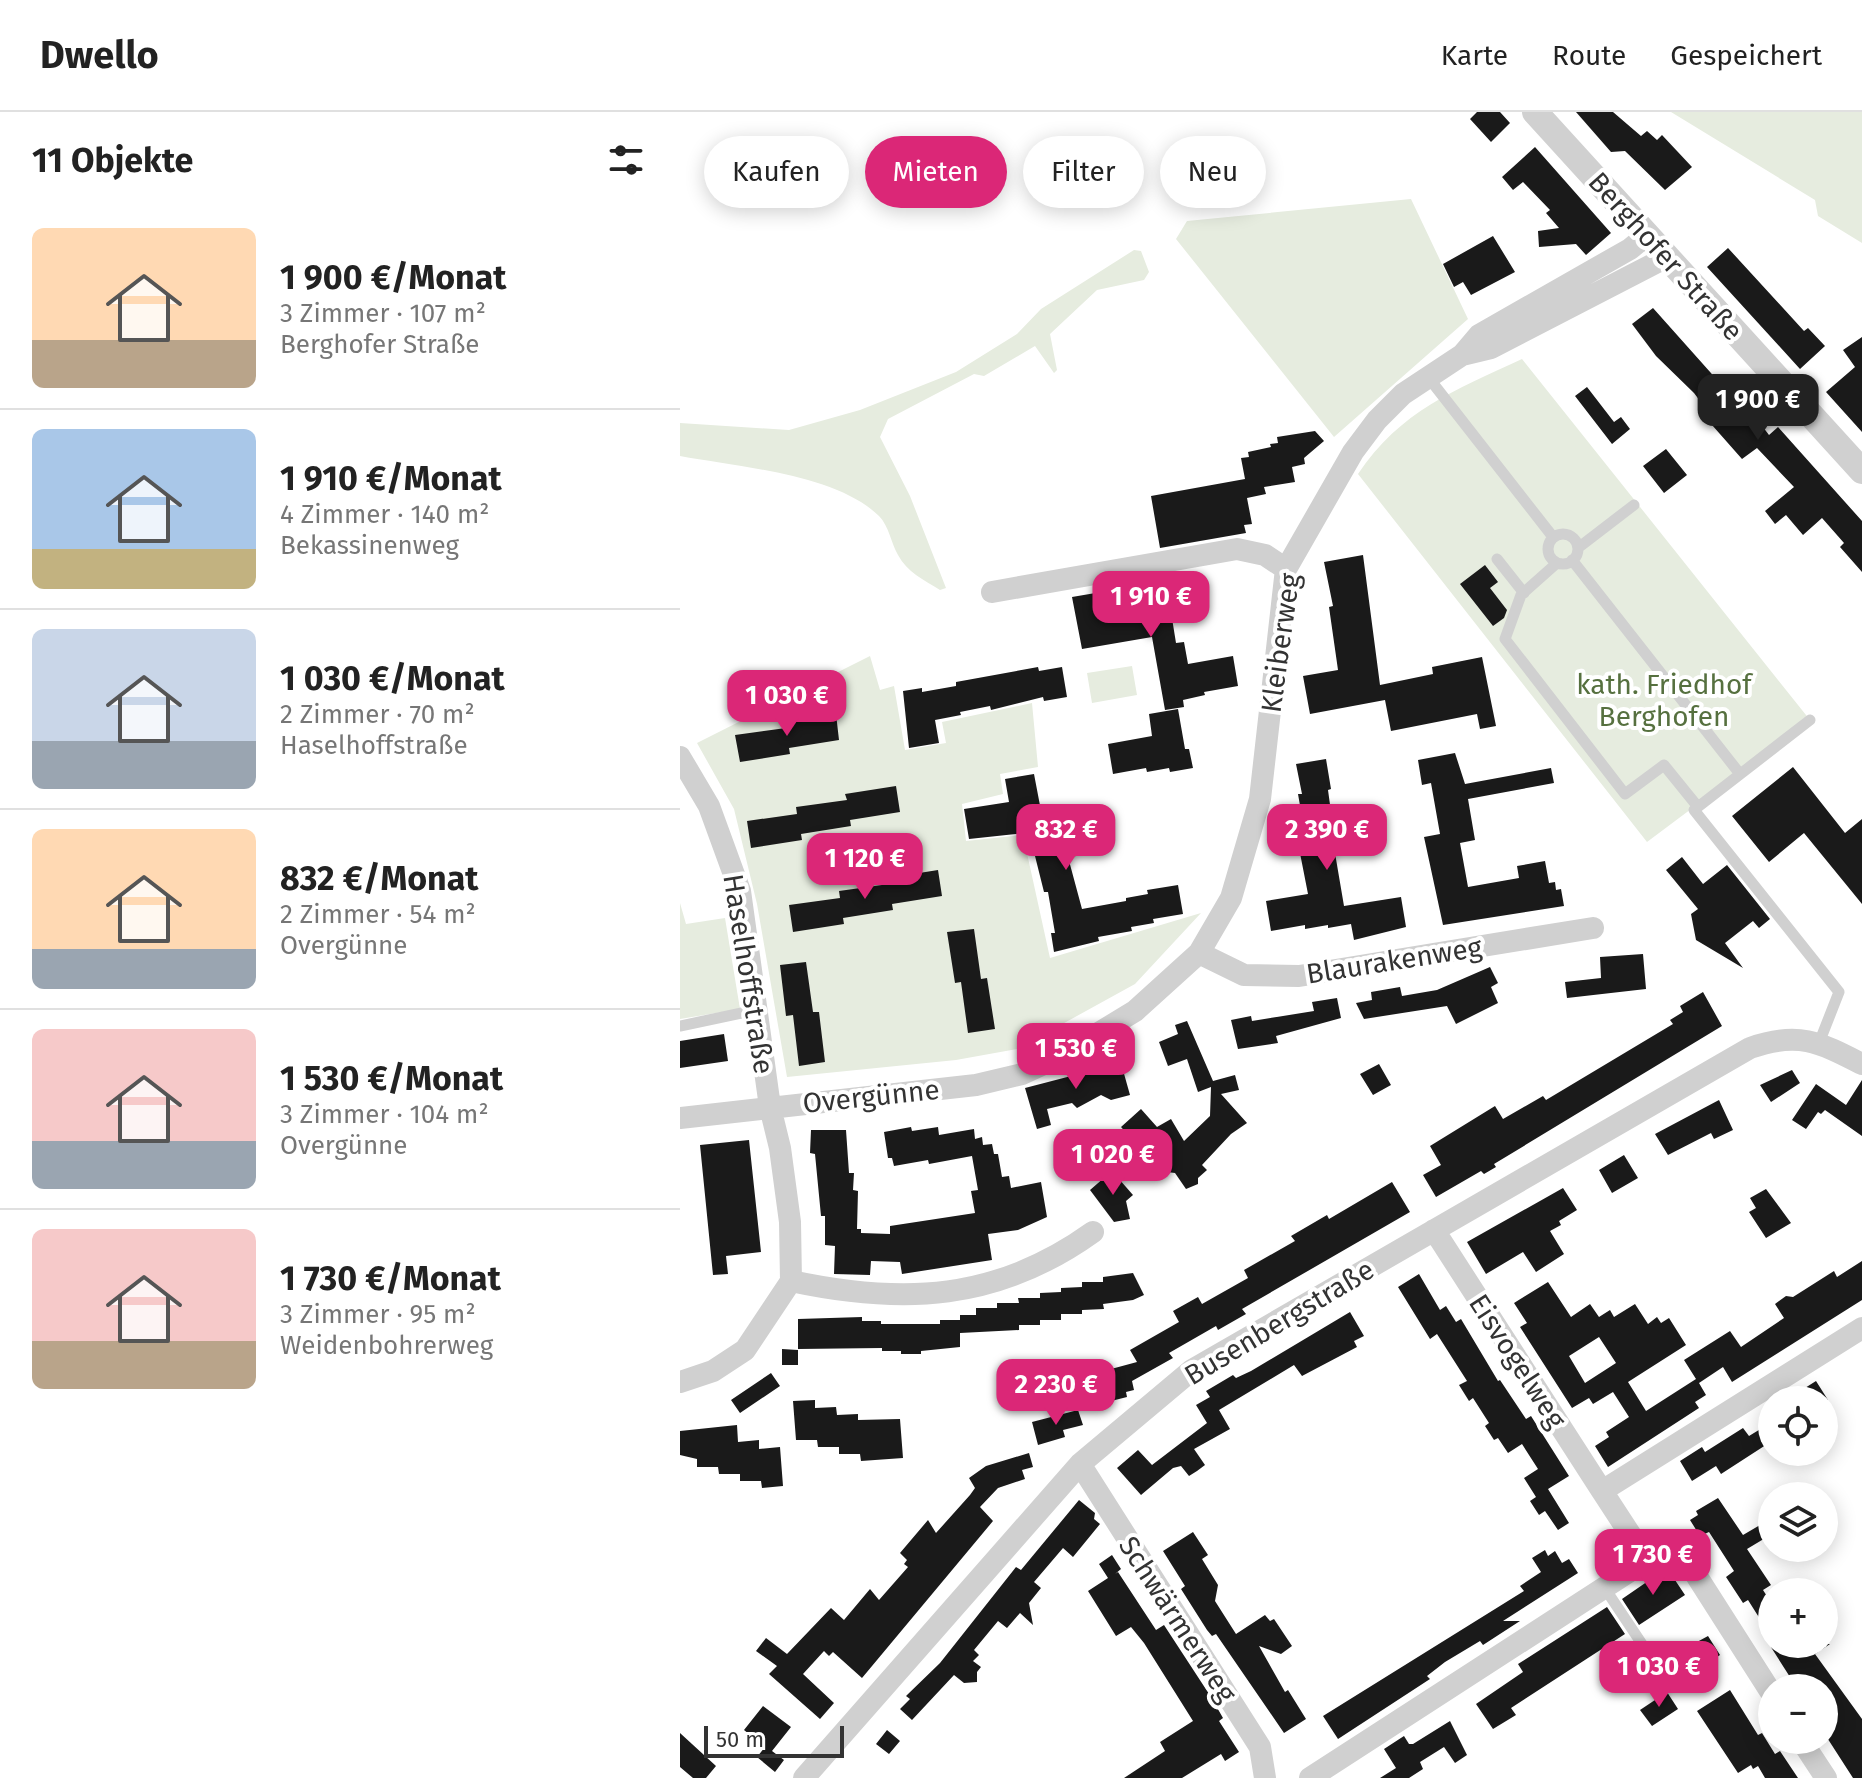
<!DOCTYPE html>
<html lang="de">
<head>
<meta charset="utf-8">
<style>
	body { margin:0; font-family:"Fira Sans",sans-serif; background:#f2f2f2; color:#222; height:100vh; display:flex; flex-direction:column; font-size:30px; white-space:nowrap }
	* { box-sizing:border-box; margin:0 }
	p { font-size:26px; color:#767676 }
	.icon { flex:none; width:44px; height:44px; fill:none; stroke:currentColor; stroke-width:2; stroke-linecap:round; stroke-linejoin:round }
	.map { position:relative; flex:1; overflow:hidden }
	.panel { display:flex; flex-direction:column; background:#fff; width:680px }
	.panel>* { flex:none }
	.top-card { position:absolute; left:24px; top:24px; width:760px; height:72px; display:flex; gap:16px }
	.buttons { position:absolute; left:1078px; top:1274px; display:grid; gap:16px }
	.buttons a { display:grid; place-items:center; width:80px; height:80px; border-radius:50%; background:#fff; box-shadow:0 4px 20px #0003; font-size:40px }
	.scale { position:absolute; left:24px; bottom:20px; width:140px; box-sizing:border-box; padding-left:8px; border:4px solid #333; border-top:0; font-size:22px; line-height:28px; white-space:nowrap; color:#333; -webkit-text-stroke:6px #fff; paint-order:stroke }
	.price { position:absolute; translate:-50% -68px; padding:0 18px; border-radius:16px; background:#db2777; color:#fff; font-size:26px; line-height:52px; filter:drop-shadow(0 2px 4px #0008) }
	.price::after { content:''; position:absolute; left:50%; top:48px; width:24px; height:18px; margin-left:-12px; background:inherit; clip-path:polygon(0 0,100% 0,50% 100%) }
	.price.selected { background:#222; color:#fff }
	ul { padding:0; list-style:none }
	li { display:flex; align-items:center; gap:24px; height:200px; padding:0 32px }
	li+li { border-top:2px solid #e0e0e0 }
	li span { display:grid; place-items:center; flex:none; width:224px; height:160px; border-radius:12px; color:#555 }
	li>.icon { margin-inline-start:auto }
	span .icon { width:96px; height:96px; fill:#fffc; stroke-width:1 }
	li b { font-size:34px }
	h2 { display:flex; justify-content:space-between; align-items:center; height:96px; padding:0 32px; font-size:34px }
	.tag { padding:0 28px; border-radius:36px; background:#fff; box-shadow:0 4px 20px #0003; font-size:28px; line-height:72px }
	.tag.selected { background:#db2777; color:#fff }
	header { display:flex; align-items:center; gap:48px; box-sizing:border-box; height:112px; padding:0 40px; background:#fff; border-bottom:2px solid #e0e0e0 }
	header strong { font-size:38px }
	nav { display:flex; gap:44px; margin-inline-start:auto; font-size:28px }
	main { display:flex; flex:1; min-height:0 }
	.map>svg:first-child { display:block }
	.green { fill:#e6ecdf }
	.building { fill:#1a1a1a; fill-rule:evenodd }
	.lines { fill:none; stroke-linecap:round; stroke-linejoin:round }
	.service { stroke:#d0d0d0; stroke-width:11 }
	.minor { stroke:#d0d0d0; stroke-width:22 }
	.tertiary { stroke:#d0d0d0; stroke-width:26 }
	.labels { text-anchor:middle; stroke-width:8; stroke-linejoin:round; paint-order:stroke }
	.street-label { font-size:28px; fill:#333; stroke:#fff }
	.park-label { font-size:28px; fill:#56703f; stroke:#fff }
</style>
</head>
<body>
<header>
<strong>Dwello</strong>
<nav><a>Karte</a><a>Route</a><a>Gespeichert</a></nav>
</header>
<main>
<section class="panel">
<h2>11 Objekte<svg class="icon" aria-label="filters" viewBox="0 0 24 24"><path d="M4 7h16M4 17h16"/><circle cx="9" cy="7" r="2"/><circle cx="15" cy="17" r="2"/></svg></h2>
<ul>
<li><span style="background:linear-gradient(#ffd9b3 70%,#b9a48a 0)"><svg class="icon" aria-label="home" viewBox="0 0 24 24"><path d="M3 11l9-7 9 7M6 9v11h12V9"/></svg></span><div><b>1 900 €/Monat</b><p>3 Zimmer · 107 m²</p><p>Berghofer Straße</p></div></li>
<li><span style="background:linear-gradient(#a9c7e8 75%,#c2b280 0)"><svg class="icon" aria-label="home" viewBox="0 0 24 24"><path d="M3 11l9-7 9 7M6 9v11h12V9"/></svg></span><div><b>1 910 €/Monat</b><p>4 Zimmer · 140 m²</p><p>Bekassinenweg</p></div></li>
<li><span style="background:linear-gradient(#c9d6e8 70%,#9aa5b1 0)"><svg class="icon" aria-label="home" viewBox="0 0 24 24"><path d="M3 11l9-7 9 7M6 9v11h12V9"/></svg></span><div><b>1 030 €/Monat</b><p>2 Zimmer · 70 m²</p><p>Haselhoffstraße</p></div></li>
<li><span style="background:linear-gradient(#ffd9b3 75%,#9aa5b1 0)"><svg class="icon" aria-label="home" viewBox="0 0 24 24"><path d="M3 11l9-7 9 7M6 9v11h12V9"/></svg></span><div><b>832 €/Monat</b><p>2 Zimmer · 54 m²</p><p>Overgünne</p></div></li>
<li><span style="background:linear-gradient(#f6c9c9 70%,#9aa5b1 0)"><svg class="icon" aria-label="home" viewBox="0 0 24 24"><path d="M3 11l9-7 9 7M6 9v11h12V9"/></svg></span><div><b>1 530 €/Monat</b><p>3 Zimmer · 104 m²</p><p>Overgünne</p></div></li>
<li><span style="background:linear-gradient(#f6c9c9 70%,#b9a48a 0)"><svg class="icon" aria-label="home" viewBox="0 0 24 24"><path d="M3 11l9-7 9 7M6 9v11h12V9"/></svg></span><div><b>1 730 €/Monat</b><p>3 Zimmer · 95 m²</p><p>Weidenbohrerweg</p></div></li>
</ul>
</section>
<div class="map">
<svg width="1182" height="1666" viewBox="0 0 1182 1666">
	<rect width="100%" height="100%" fill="#fff"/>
	<path class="green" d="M991,0h191v131l-44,-27 -3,-16z
		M731,87l57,120 -134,118 -158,-198 11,-18z
		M454,138l7,1 8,21 -5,8 -47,10 -47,44 7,36 -3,3 -19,-27 -51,30 -10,-2 -86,45 -8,18 30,59 36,92 -6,2c-16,-10 -33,-18 -42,-35 -7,-12 -9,-29 -19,-39 -43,-42 -140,-49 -199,-60v-33l109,7 71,-20 96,-38 61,-38 24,-25z
		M842,247l288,361 -163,122 -289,-368c42,-63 97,-84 164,-115z
		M190,544l10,34 14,-4 11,64 41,-7 -4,-21 90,-19 6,64 -38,7 3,20 -41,10 4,37 57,-6 27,123 151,-45 -66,71 -118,65 -61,11 -169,17 -30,-173 -23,-95 -37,-66z
		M452,554l5,29 -45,8 -5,-30z
		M0,791l6,21 39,-6 15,91 -60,10z"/>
	<path class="building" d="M797,0h23l10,11 -19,19 -21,-23z
		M896,0h37l28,24 6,-5 10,9 5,-5 30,32 -27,23 -40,-39 -14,1z
		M855,35l76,86 -25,22 -10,-11 -37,3 -1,-16 21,-3 -13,-15 4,-3 -27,-28 -10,8 -11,-13z
		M813,124l22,36 -44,23 -8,-13 -9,5 -11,-23z
		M1048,136l76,83 4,-3 17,18 -25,23 -93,-102z
		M973,196l74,83 13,13 3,-3 26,34 9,-8 84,94v51l-22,-25 4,-4 -22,-25 -19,17 -17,-20 -11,9 -10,-13 29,-24 -37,-39 -15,11 -30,-34 4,-3 -22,-29 -38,-37 -24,-32z
		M1182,225v95l-36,-40 29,-25 -12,-17z
		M907,275l27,35 7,-5 9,12 -18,15 -37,-48z
		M635,319l9,10 -20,17 1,6 -13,3 3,15 -31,5 2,7 -19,4 5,26 -8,1 2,8 -86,15 -9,-52 94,-17 -4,-21 8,-1 -1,-5 23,-5 -1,-3 8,-1 -1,-6z
		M986,337l21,26 -23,18 -21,-27z
		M683,443l17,130 53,-11 -1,-7 50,-10 14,69 -16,3 -3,-15 -86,17 -6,-31 -75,14 -7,-38 35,-6 -9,-63 4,-1 -9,-44z
		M805,453l13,17 -8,6 17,22 -3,8 -11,8 -33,-42z
		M486,469l10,62 8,-1 4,22 45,-8 5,30 -34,6 1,3 -22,5 1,7 -19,3 -13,-73 -70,12 -10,-52z
		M358,555l1,4 23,-4 5,30 -23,4 -1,-4 -52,13 -1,-4 -30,6 1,3 -26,5 4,23 -30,5 -6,-57 19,-3v4l34,-6v-4z
		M498,597l7,40h4l4,19 -23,4 -1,-4 -22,4 -1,-4 -33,6 -5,-30 44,-8 -3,-22z
		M156,602l3,26 -50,8 1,6 -50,8 -5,-27 51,-7 -1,-6z
		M775,641l10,31 86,-16 3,15 -86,16 7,41 -15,3 8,44 51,-9 -2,-12 28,-5 4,22 6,-1 1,8 5,-1 3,17 -121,19 -19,-88 16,-3 -9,-51 -9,2 -4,-25z
		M646,647l5,30 -3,1 3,22h-3l16,94 57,-9 5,30 -52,13 -3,-16 -23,4v-3l-23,4v-4l-34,6 -5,-30 42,-7 -9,-46h4l-5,-30 4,-1 -4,-23h4l-6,-30z
		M1113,655l52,66 17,-14v85l-58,-71 -35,29 -37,-46z
		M354,662l12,63 15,-2 1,9 29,-5 2,15 -25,3 14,52 44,-8v-3l22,-4 -1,-4 31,-5 5,29 -30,5 1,4 -23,4 1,4 -34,6 1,4 -45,11 -3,-19h4l-7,-41h-4l-13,-52 -4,1 -2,-8 -56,6 -5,-30 45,-7 -4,-23z
		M216,674l4,26 -50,8 1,6 -50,8 1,6 -51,8 -4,-27 50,-7 -1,-7 51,-7 -2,-6z
		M1002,745l21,27 24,-19 43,54 -11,9 -6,-7 -28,22 18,25 -47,-28 -5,-26 7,-5 -32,-39z
		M258,758l4,26 -50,8 1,6 -50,8 1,6 -51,8 -4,-27 51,-7 -1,-7 50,-7 -1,-6z
		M294,817l7,50 6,-1 8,51 -27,4 -7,-51 -6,1 -8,-51z
		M963,842l3,35 -79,9 -2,-16 36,-4 -1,-21z
		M126,850l7,50h6l6,50 -26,4 -6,-51 -7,1 -6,-51z
		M810,855l8,16 -7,4 7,16 -42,21 -9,-18 -83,13 -8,-16 16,-3 -1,-8 29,-5 2,9 35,-6z
		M1023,880l19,34 -228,138 2,3 -12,7 -3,-3 -45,26 -13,-22 18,-10 -11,-19 65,-40 8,13 40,-23 3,4 127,-76 -3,-4 13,-8 -3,-6z
		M657,886l4,20 -65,18 2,7 -40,6 -7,-29 20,-4 1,5 62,-10 -2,-9z
		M507,909l26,60 22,-6 4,15 -18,4 26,29 -16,11 -29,31 5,5 -9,8v6l-12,5 -11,-16 -8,-1 -19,-25 -5,4 -22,-24 20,-18 16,18 14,-8 13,22 26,-25 1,-29 -13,5 -11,-33 -19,7 -9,-24 19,-8 -3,-9z
		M44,922l4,27 -48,7v-27z
		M441,951l9,32 -19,5 -10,-5 -24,13 -5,-5 -25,6 4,16 -14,4 -12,-41z
		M699,952l12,21 -18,10 -13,-21z
		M1112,958l8,13 -29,19 -11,-17z
		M1182,968v56l-37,-26 -4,4 -3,-2 -12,17 -14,-9 24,-36 30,21z
		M1039,988l14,30 -19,9 -3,-6 -43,22 -13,-21z
		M231,1015l1,4 26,-4 1,8 35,-6 1,10 7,-2 1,8 9,-1 2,10h4l4,23 7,-1 2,12 30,-6 6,35 -29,13 -30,4 4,26 -90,14 -2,-12 -29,-1 -1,14 -36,-1 1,-28 -10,-1v-29h-4l-6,-62 -5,-1 1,-23h35l3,43h5l-1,17 5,1 -1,38h4v4l29,1v-8l85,-13 -4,-22 7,-1 -6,-34 -43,8 -1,-4 -34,6 -2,-8h-4l-4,-26z
		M69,1028l12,112 -35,4 2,18 -15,1 -13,-130z
		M944,1043l14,23 -26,15 -13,-23z
		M432,1059l21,24 -7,6 4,18 -16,3 -24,-32z
		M712,1070l18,30 -168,97 4,5 -28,16 -2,-4 -47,27 4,5 -41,23 2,9 -8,2 1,5 -44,11 -6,-23 25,-7 -2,-6 37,-10 -7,-12 49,-28 -6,-11 25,-14 4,7 46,-26 -4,-8 51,-29 -4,-5 36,-21 2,4z
		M883,1076l14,22 -18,11 2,4 -11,6 14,23 -28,18 -13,-20 -37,22 -19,-32z
		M1086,1077l25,34 -25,15 -17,-26 7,-4 -6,-10z
		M1182,1149v39l-130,82 -9,-15 -24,16 7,12 -11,7 4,6 -91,59 -13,-21 14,-9 -3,-5 23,-15 -16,-25 -20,12 -4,-6 -17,10 -52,-81 7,-4 -13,-20 34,-21 23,35 19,-13 9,13 11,-7 4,7 21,-13 13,20 9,-7 4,6 8,-5 17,27 -58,37 18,29 50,-32 -12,-19 46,-29 11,16 43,-29 -9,-14 11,-8 7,1 41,-26 3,6zM919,1225l17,26 -31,20 -16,-27z
		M453,1161l11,22 -11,5 -30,4 1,5 -22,1v4h-21v6h-21v5h-21v5l-59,3v14l-39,4v3h-20v-3h-19v-3l-84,1v-30l64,-2v4h19v3h59v-4h20v-5h16v-7h21v-5h22l-1,-5h22v-5l21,-1v-4l21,-1v-5h21v-5z
		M739,1162l21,36 6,-4 10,16 5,-3 37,62 2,-1 26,39 5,-3 38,60 -21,13 21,34 -11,7 -13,-19 -6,4 -9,-14 6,-4 -12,-19 14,-9 -16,-25 -14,9 -10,-15 -4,2 -9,-14 4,-3 -16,-25 -4,3 -10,-16 8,-4 -30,-47 -7,5 -32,-52z
		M670,1200l14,24 -10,5 3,6 -55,29 -8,-11 -75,45 11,19 -36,20 11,16 -8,6 -8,5 -8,-10 -8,2 -32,27 -24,-27 21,-18 14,15 55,-42 -11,-18 14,-8 -4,-6 27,-16 3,3 15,-7z
		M102,1237l16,1v15h-16z
		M91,1261l9,13 -40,27 -9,-13z
		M1136,1269l12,19h-42z
		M135,1288v8l21,-1 1,8 21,-1v6l42,-1 3,39 -42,3 -1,-7h-21v-7h-21l-1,-7h-21l-3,-39z
		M398,1298l5,15 -20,5 2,7 -27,8 -6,-23z
		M1092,1310v19l-51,33 -5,-8 -24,15 -12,-20 22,-14 3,5 38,-24 6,8z
		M57,1313l1,17 21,-2v9l21,-2 3,39 -21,2 -1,-7h-21v-7h-21l-1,-7h-21v-8l-17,-4v-24z
		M349,1341l4,14 -11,3 3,9 -27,9 -18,19 13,14 -131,157 -29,-26 -4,4 -5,-5 -21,23 31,29 -14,16 -51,-45 8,-8 -21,-15 10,-13 21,16 44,-46 13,12 26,-31 9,11 29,-33 -4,-3 3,-4 -7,-7 28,-33 8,13 34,-38 5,-7 -6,-10 17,-12z
		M1038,1386l25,37 29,-17v16l-25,15 24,36 -8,5 9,14v34l-24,-38 -5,3 -17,-26 8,-6 -25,-39 -9,4 -10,-16 8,-5 -2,-4z
		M399,1388l16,13 -1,6 6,5 -27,33 -10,-9 -29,34 7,6 -12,15 4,22 -13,-12 -13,15 -9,-7 -24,29 5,5 -6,6 8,6 -4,5v10l-13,1 -10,-8 -42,45 -12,-11 10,-10 -4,-3 34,-33 76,-96 5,3z
		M513,1420l15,23 -6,4 16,26 -3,16 21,33 29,-19 5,6 4,-2 18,27 -11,8 -22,-8 26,46 3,-2 18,29 -22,14 -68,-99 -4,2 -5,-6 -26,-41 4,-3 -22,-35z
		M865,1438l3,6 7,-5 7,12 7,-4 9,14 -75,48h17l-37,24 -3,-4 -35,21 -18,14 3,3 -92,60 -15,-23 201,-125 -4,-5 21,-14 -9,-14z
		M432,1443l9,14 -6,5 3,-2 38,58 8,-5 47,72 12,21 -4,3 20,31 -14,9 -4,-7 -39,24h-58l41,-27 -5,-9 33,-21 -49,-78 -13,-16 -15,9 -28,-45 20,-13 -9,-14z
		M987,1456l18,27 -46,30 -17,-26z
		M927,1495l18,27 -114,74 5,7 -23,14 -17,-25 47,-32 -5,-8z
		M1028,1524l12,19 -21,14 -13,-21z
		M1089,1532h61l-15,10 47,65v59h-9l-29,-45v-45h-27z
		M1050,1578l28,45 4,-2 13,21 5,-3 18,27h-33l-7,-12 -5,3 -2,-4 -13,8 -41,-62z
		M987,1580l11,17 -26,17 -12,-16z
		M83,1594l28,21 -19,24 12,9 -9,12 -18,-15 8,-10 -21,-17z
		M770,1609l17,34 -12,8 -11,-16 -24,15 3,7 -14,9h-29l16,-10 -12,-19 20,-13 5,8h4z
		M207,1618l13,11 -11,13 -13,-10z
		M0,1621l36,33 -10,12h-13l-13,-11z"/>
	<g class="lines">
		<path class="service" d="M748,265l125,160
			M868 437a15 15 0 1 1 30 0a15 15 0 1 1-30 0Z
			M898,436l56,-43
			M817,447l27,34
			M892,448l168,214
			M877,451l-36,32 -16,44 120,155 39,-29 34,42
			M1130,608l-116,90 145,182 -20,51
			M0,914l76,-16
			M924,1475l46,69 -2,16 -17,11"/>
		<path class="minor" d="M782,243l29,-7 176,-91
			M312,480l245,-43 28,6 21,14
			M0,645l29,49 31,85 30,216 10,41 10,74 1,59 -46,69 -32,21 -33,11
			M519,841l45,22 55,1 294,-48
			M0,1006l296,-33 46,-11 37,-17 76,-46 64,-58 32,-55 29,-99 26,-230 67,-117 24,-32 26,-26 59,-39 17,-20 151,-86 17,-14
			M754,1118l168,261
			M111,1169c112,24 206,20 302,-49
			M400,1352l180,283 5,31
			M967,1448l20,-12 15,5 90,141
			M1121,1628l25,38
			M124,1666l276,-314 112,-94 558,-322c48,-17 69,-6 112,16
			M630,1666l337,-218 -45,-69 260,-163"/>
		<path class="tertiary" d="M855,0l327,359"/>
	</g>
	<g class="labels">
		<g class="street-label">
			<text transform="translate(986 144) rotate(48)" y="10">Berghofer Straße</text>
			<text transform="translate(600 531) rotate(-82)" y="10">Kleiberweg</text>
			<text transform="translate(714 848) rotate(-9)" y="10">Blaurakenweg</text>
			<text transform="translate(69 862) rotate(81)" y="10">Haselhoffstraße</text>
			<text transform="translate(191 984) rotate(-6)" y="10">Overgünne</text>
			<text transform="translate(599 1210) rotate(-31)" y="10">Busenbergstraße</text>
			<text transform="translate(838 1249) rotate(57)" y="10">Eisvogelweg</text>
			<text transform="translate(498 1507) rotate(57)" y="10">Schwärmerweg</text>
		</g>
		<g class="park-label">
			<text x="984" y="582">kath. Friedhof<tspan x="984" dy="32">Berghofen</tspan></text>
		</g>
	</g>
</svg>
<div class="buttons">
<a><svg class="icon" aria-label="locate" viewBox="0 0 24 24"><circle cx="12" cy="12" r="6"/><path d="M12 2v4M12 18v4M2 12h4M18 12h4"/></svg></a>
<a><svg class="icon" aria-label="layers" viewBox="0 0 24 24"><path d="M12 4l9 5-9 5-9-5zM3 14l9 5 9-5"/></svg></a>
<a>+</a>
<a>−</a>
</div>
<div class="scale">50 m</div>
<b class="price selected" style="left:1078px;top:330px">1 900 €</b>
<b class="price" style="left:471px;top:527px">1 910 €</b>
<b class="price" style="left:107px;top:626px">1 030 €</b>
<b class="price" style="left:386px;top:760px">832 €</b>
<b class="price" style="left:647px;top:760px">2 390 €</b>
<b class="price" style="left:185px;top:789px">1 120 €</b>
<b class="price" style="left:396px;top:979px">1 530 €</b>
<b class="price" style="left:433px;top:1085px">1 020 €</b>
<b class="price" style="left:376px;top:1315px">2 230 €</b>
<b class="price" style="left:973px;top:1485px">1 730 €</b>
<b class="price" style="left:979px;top:1597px">1 030 €</b>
<div class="top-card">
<a class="tag">Kaufen</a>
<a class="tag selected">Mieten</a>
<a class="tag">Filter</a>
<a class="tag">Neu</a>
</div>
</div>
</main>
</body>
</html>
